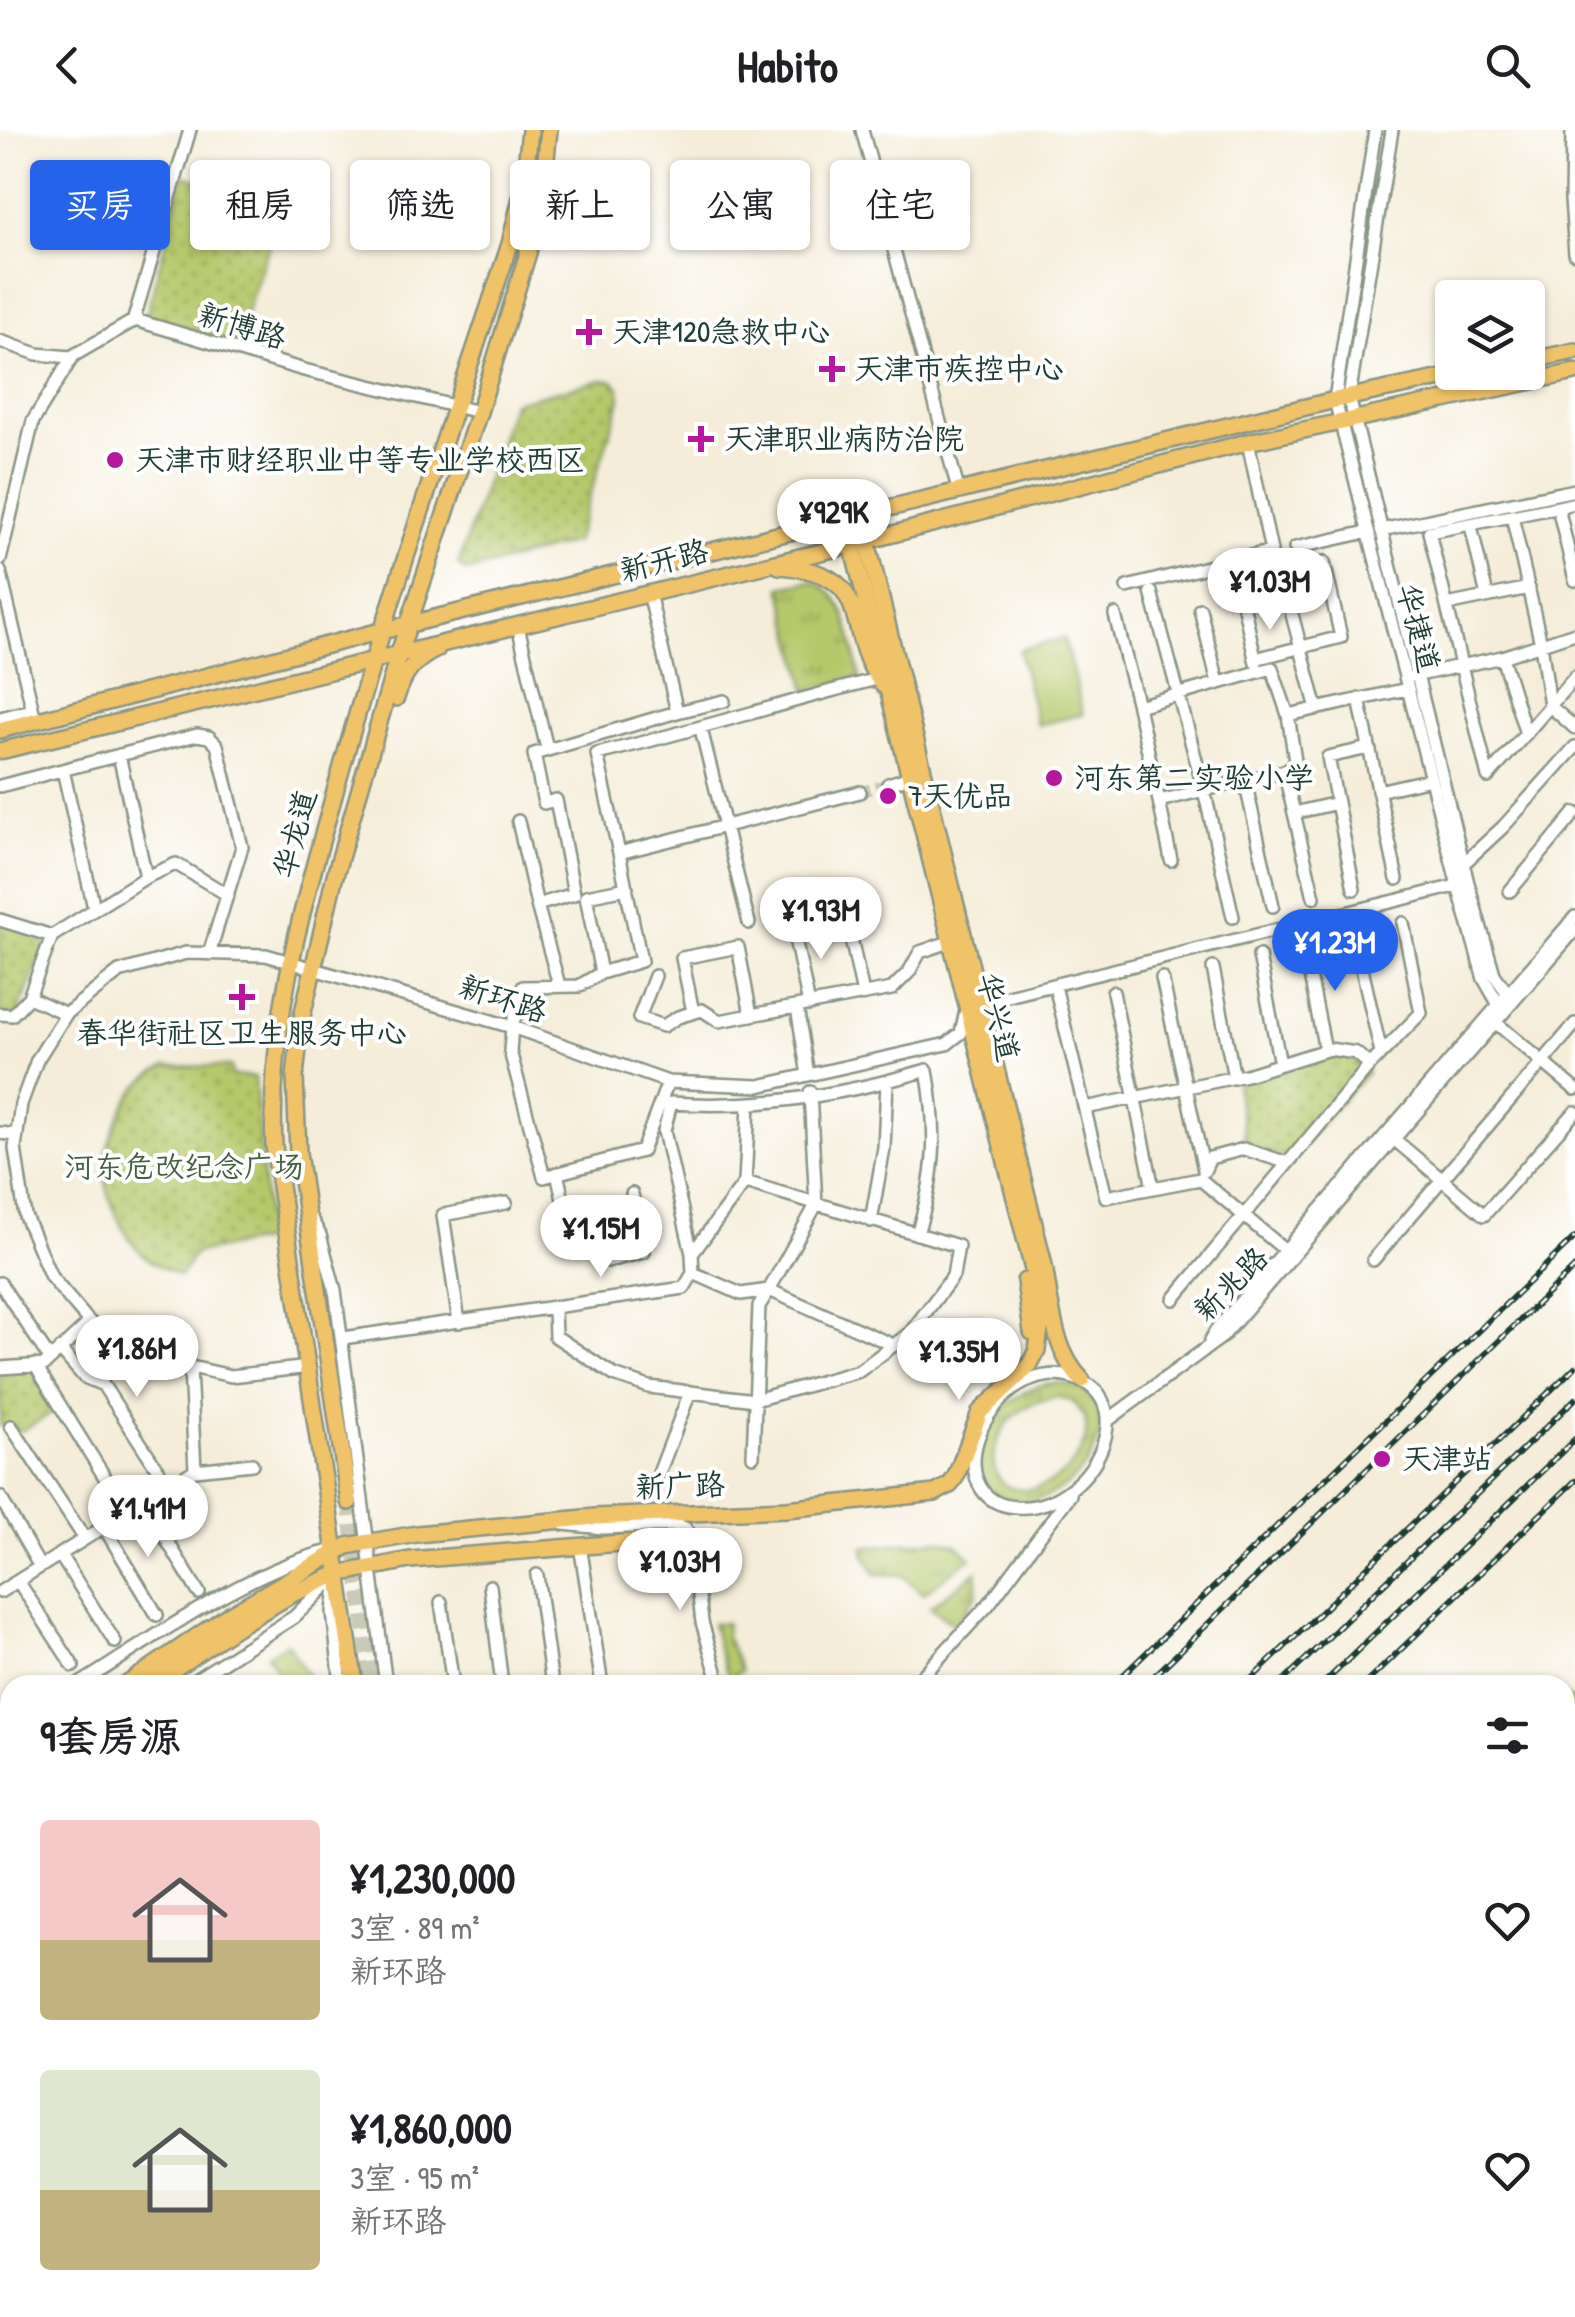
<!DOCTYPE html>
<html lang="zh">
<head>
<meta charset="utf-8">
<style>
	body { margin:0; font-family:"Patrick Hand","LXGW WenKai TC",sans-serif; background:#f2f2f2; color:#202124; height:100vh; display:flex; flex-direction:column; font-size:38px; white-space:nowrap }
	* { box-sizing:border-box; margin:0 }
	p { font-size:32px; color:#757577 }
	.icon { flex:none; width:55px; height:55px; fill:none; stroke:currentColor; stroke-width:2; stroke-linecap:round; stroke-linejoin:round }
	.map { position:relative; flex:1; overflow:hidden }
	.panel { position:absolute; left:0px; top:1545px; width:1575px; height:642px; display:flex; flex-direction:column; background:#fff; border-radius:30px 30px 0 0; box-shadow:0 2px 8px #0004 }
	.panel>* { flex:none }
	.banner { position:absolute; left:30px; top:30px; width:1000px; height:90px; display:flex; gap:20px }
	.fabs { position:absolute; left:1435px; top:150px; display:grid; gap:20px }
	.fabs a { display:grid; place-items:center; width:110px; height:110px; border-radius:10px; background:#fff; box-shadow:0 2px 8px #0004; font-size:50px }
	.price { position:absolute; translate:-50% -85px; padding:0 22px; border-radius:35px; background:#fff; color:#222; font-size:32px; line-height:65px; filter:drop-shadow(0 2px 5px #0008) }
	.price::after { content:''; position:absolute; left:50%; top:60px; width:30px; height:22px; margin-left:-15px; background:inherit; clip-path:polygon(0 0,100% 0,50% 100%) }
	.price.active { background:#2563eb; color:#fff }
	ul { padding:0; list-style:none }
	li { display:flex; align-items:center; gap:30px; height:250px; padding:0 40px }
	li span { display:grid; place-items:center; flex:none; width:280px; height:200px; border-radius:10px; color:#555 }
	li>.icon { margin-inline-start:auto }
	span .icon { width:120px; height:120px; fill:#fffc; stroke-width:1 }
	li b { font-size:42px }
	h2 { display:flex; justify-content:space-between; align-items:center; height:120px; padding:0 40px; font-size:42px }
	.pill { padding:0 35px; border-radius:10px; background:#fff; box-shadow:0 2px 8px #0004; font-size:35px; line-height:90px }
	.pill.active { background:#2563eb; color:#fff }
	header { display:flex; justify-content:space-between; align-items:center; height:130px; padding:0 40px; background:#fff; font-size:45px; font-weight:700 }
	.map>svg:first-child { display:block }
	.grass { fill:url(#grass-tufts); stroke:#6a8250; stroke-width:2.5; fill-rule:evenodd }
	.park { fill:url(#park-dots); stroke:#6a8250; stroke-width:2.5 }
	.pitch { fill:#b6c86b; stroke:#6a8250; stroke-width:2.5 }
	.lines { fill:none; stroke-linecap:round; stroke-linejoin:round }
	.minor-tunnel { stroke:#cacab8; stroke-width:11; stroke-dasharray:11 5.5; stroke-linecap:butt }
	.major-tunnel { stroke:#cacab8; stroke-width:15; stroke-dasharray:15 8; stroke-linecap:butt }
	.minor-casing { stroke:#8a9586; stroke-width:16 }
	.major-casing { stroke:#8a9586; stroke-width:20 }
	.minor { stroke:#fff; stroke-width:11 }
	.major { stroke:#f1c369; stroke-width:15 }
	.rail-casing { stroke:#1f3d34; stroke-width:6 }
	.rail { stroke:#fff; stroke-width:2.5; stroke-dasharray:8; stroke-linecap:butt }
	.poi-dot { fill:#b5179e; stroke:#fff; stroke-width:4 }
	.labels { text-anchor:middle; stroke-width:8; stroke-linejoin:round; paint-order:stroke }
	.street-label { font-size:30px; fill:#1f3d34; stroke:#fff }
	.poi-label { font-size:30px; fill:#1f3d34; stroke:#fff; text-anchor:start }
	.park-label { font-size:30px; fill:#456042; stroke:#fff }
</style>
</head>
<body>
<header><svg class="icon" aria-label="back" viewBox="0 0 24 24"><path d="M15 5l-7 7 7 7"/></svg>Habito<svg class="icon" aria-label="search" viewBox="0 0 24 24"><circle cx="10" cy="10" r="6"/><path d="M15 15l6 6"/></svg></header>
<div class="map">
<svg width="1575" height="2187" viewBox="0 0 1575 2187">
	<defs>
		<pattern id="grass-tufts" width="24" height="20" patternUnits="userSpaceOnUse" patternTransform="scale(2.5)"><rect width="24" height="20" fill="#b6c86b"/><path d="M3 7l-1-3M5 7V3M7 7l1-3M15 17l-1-3M17 17v-4M19 17l1-3" fill="none" stroke="#93a459"/></pattern>
		<pattern id="park-dots" width="8" height="8" patternUnits="userSpaceOnUse" patternTransform="scale(2.5)"><rect width="8" height="8" fill="#b6c86b"/><path d="M2 2h.1M6 6h.1" fill="none" stroke="#93a459" stroke-width="1.8" stroke-linecap="round"/></pattern>
	</defs>
	<rect width="100%" height="100%" fill="#fff"/>
	<filter id="ink" filterUnits="userSpaceOnUse"><feTurbulence type="fractalNoise" baseFrequency=".01" numOctaves="2"/><feDisplacementMap in="SourceGraphic" scale="20" xChannelSelector="R" yChannelSelector="G"/><feConvolveMatrix kernelMatrix="1 2 1 2 8 2 1 2 1" color-interpolation-filters="sRGB"/></filter>
	<filter id="wash" filterUnits="userSpaceOnUse"><feTurbulence type="fractalNoise" baseFrequency=".0048" numOctaves="4" result="noise"/><feDisplacementMap in="SourceGraphic" scale="40" xChannelSelector="R" yChannelSelector="G"/><feGaussianBlur stdDeviation="2.25" result="paint"/><feColorMatrix in="noise" values="0 0 0 0 0 0 0 0 0 0 0 0 0 0 0 0 0 1.4 0 .05"/><feComposite in="paint" operator="in"/></filter>
	<g filter="url(#wash)">
		<rect width="100%" height="100%" fill="#f5edd9"/>
		<path class="grass" d="M811,451c39,12 40,62 49,96l-53,14 -26,-104z
			M1062,1253c86,16 11,142 -60,114 -56,-23 -3,-118 60,-114zM1059,1267l13,4 13,16c4,19 -3,37 -16,51 -9,10 -21,17 -34,20 -63,15 -53,-83 24,-91z
			M936,1410l20,4 15,14 -48,36 -21,-19 -27,-1 -11,-21v-6z
			M977,1441v23l-22,31 -25,-18z
			M712,1493h14v13l15,35 -6,3 5,11h-8l-14,-37z"/>
		<path class="park" d="M183,45l100,29 -47,140 -90,-28z
			M602,250l11,1 7,8 1,9 -46,144 -108,30 -9,-7 55,-163z
			M0,790l49,18 -32,78 -17,-2z
			M1326,926l28,3 13,13 -77,87 -44,-13 -10,-62z
			M167,936l64,1 1,9 23,1 13,163 -73,13 -15,23c-9,-5 -19,-8 -28,-14 -25,-17 -44,-58 -47,-87 -2,-18 5,-37 12,-53 10,-25 25,-45 50,-56z
			M0,1237h34l26,42 -39,22 -21,-5z
			M1575,1567v127l-10,-11v-113z
			M1490,2178h57l13,9h-83z"/>
		<path class="pitch" d="M1064,508l19,76 -46,11 -18,-75z
			M287,1513l23,36 -8,6h-16l-19,-30z"/>
	</g>
	<g filter="url(#ink)">
		<g class="lines">
			<path class="minor-tunnel" d="M860,662l28,-8"/>
			<path class="major-tunnel" d="M349,1372l23,183
				M1565,1636l10,-3
				M1565,1692l10,-25
				M1565,1747l10,-33
				M1565,1936l10,-58
				M868,2178l9,9
				M885,2178l8,9
				M1390,2187l15,-9
				M1430,2187l9,-9"/>
			<defs>
				<path id="minor" d="M862,0l97,363
					M1375,0l-40,270 123,486 26,93 19,33
					M1392,0l-43,267 119,486 26,91 19,27
					M1572,0l-1,69 4,55
					M133,192l57,-192
					M0,211l37,13 34,3 64,-37 169,50 175,42
					M1575,373l-17,4 17,73
					M1558,377l-46,9 29,128 9,62 25,22
					M1512,386l-83,16 59,245 87,-100
					M1471,396l16,70
					M1381,400l194,-40
					M1295,418l72,-16
					M0,430l33,-139 40,-65
					M1280,439l37,140
					M0,441l35,149
					M1127,457l144,-36 -23,-109
					M1151,462l53,198 29,127
					M1243,473l13,60
					M1447,475l82,-17
					M1200,479l18,74
					M1115,485l23,91
					M518,496l29,123
					M1502,527l24,77
					M1255,529l86,-22 -17,-75
					M1414,546l88,-19 73,-24
					M1359,569l38,180
					M677,582l47,-11
					M1288,585l-16,-47 -134,38 21,95 137,-33 -8,-53 119,-26
					M0,588l32,-8
					M701,599l48,194
					M119,625l27,122
					M63,640l31,138
					M1284,641l30,126
					M1245,651l28,125
					M888,654l22,-7
					M0,656l197,-51 12,2 8,8 25,102 -33,107
					M1378,661l53,-12
					M1159,671l12,59
					M1294,683l43,-10
					M518,691l19,84
					M619,723l-22,-99c97,-23 191,-53 288,-77
					M1464,733l39,-36 72,-80
					M1354,759l-26,-132 41,-9
					M1510,761l65,-78
					M0,790l52,16 94,-59 30,-13 52,31
					M1354,803l27,120
					M1304,816l21,104
					M1259,826l21,108
					M1213,838l21,110
					M601,843l-15,-77 41,-8
					M655,846l-16,42 24,8 15,-9 24,-7 17,11 173,-32 17,-17 11,-20 32,-11
					M1162,848l42,192
					M559,855l-22,-80 37,-11 -18,-94 -12,3 -10,-49 143,-42 -28,-119
					M1055,856l51,211 94,-18 85,71
					M1113,862l40,196
					M29,867l23,-61
					M809,875l-16,-76 53,-14 17,79
					M797,877l11,68
					M693,882l-11,-54 56,-11 13,68
					M0,884l12,1 17,-18 37,17
					M1495,892l80,67
					M668,952l-26,69 -98,26 -34,-126 2,-24 11,-40 56,-1 22,-13 40,-12 -22,-108 241,-61
					M1085,978l161,-33 83,-26 27,4 14,12
					M0,1003l17,2
					M1395,1010l89,75 91,-103
					M1204,1041l6,-13 34,-9 44,14
					M557,1043l17,76 31,-4 3,16 36,-9 -12,-58
					M310,1087l10,18 15,55 51,395
					M871,1091l13,-73 3,-66
					M692,1124l53,-72 4,-77
					M1373,1130l202,-236
					M693,1143l-1,-19 -28,-123 7,-28c86,6 173,-8 256,-33 11,62 9,104 -10,164
					M0,1153l50,76
					M1174,1169l196,-234 51,-52 -18,-90
					M554,1179l1,27 59,39 35,12 106,13 104,-29 51,-38 43,-57 5,-30 -213,-64
					M459,1192l-16,-107 63,-12
					M343,1208l341,-50 9,-15 48,21 28,-4 47,-85 -6,-113
					M1210,1211l7,-12 358,-412
					M60,1219l24,28 19,8 66,102
					M35,1235l92,148
					M309,1237l-78,9 -76,-17 -58,-28 -46,-54 -26,-61 -10,-68 6,-44 16,-44 29,-46 53,-42 67,-19 80,2 246,72 156,55 91,4 188,-42 14,-11 6,-27 501,-123
					M0,1238l44,-3 46,-43
					M1057,1245c96,9 38,138 -41,132 -76,-5 -40,-131 41,-132z
					M1107,1291l116,-85 352,-406
					M11,1296l74,113
					M753,1326l6,-150 10,-16 124,55
					M195,1340l57,-6
					M659,1343l31,-81
					M0,1367l40,70
					M144,1373l55,90
					M563,1394l40,4 73,-3 9,3 7,9 10,85 18,63
					M104,1397l53,88
					M580,1415l22,140
					M60,1425l55,87
					M537,1445l15,110
					M337,1448l-4,34 8,73
					M18,1451l55,85
					M490,1456l12,99
					M0,1462l195,-122 -5,-101
					M441,1472l12,83
					M78,1555c75,-46 168,-115 252,-134
					M187,1555l107,-68 41,-40
					M914,1555l75,-81 81,-109
					M0,1602l10,-6
					M1565,2172l10,6
					M723,2178l6,9
					M659,2187l19,-9
					M1464,2187l9,-9"/>
				<path id="major" d="M1528,231l47,-10
					M861,387l182,744c8,40 9,89 39,119
					M779,436c102,7 59,65 105,120
					M396,568c7,-24 18,-38 41,-49
					M0,600l381,-99 954,-231 136,-28
					M0,621l866,-210 382,-99 327,-70
					M1025,1151l7,51
					M349,1372l-51,-349 -3,-76 6,-56 33,-142 65,-226 80,-241 49,-159 15,-67 6,-56
					M126,1555l104,-71 117,-68 70,-12 178,-17 192,-8 148,-16 15,-8 6,-9 24,-64 49,-46 8,-16 5,-34 -9,-46 -187,-749
					M150,1555l86,-58 58,-34 44,-19 72,-14 261,-21
					M355,1555l-81,-539c-6,-125 29,-240 62,-358 51,-184 114,-363 174,-544l14,-59 6,-55
					M0,1639l10,-6
					M0,1654l10,-7
					M0,2155l10,12
					M20,2178l8,9
					M1146,2178l46,9
					M973,2187l18,-9
					M1035,2187l37,-9"/>
			</defs>
			<use href="#minor" class="minor-casing"/>
			<use href="#major" class="major-casing"/>
			<use href="#minor" class="minor"/>
			<use href="#major" class="major"/>
			<defs>
				<path id="rail" d="M1113,1555l462,-448
					M1145,1555l430,-418
					M1245,1555l330,-318
					M1279,1555l296,-286
					M1322,1555l253,-246
					M1364,1555l211,-204
					M0,1747l10,8
					M0,1766l10,9
					M0,1788l10,9"/>
			</defs>
			<use href="#rail" class="rail-casing"/>
			<use href="#rail" class="rail"/>
		</g>
	</g>
	<g class="poi-dot">
		<path d="M584 187h10v10h10v10h-10v10h-10v-10h-10v-10h10z"/>
		<path d="M827 224h10v10h10v10h-10v10h-10v-10h-10v-10h10z"/>
		<path d="M696 294h10v10h10v10h-10v10h-10v-10h-10v-10h10z"/>
		<circle cx="115" cy="330" r="10"/>
		<circle cx="1054" cy="648" r="10"/>
		<circle cx="888" cy="666" r="10"/>
		<path d="M237 852h10v10h10v10h-10v10h-10v-10h-10v-10h10z"/>
		<circle cx="1382" cy="1329" r="10"/>
	</g>
	<g class="labels">
		<g class="street-label">
			<text transform="translate(242 196) rotate(17)" y="10">新博路</text>
			<text transform="translate(664 431) rotate(-14)" y="10">新开路</text>
			<text transform="translate(1418 498) rotate(75)" y="10">华捷道</text>
			<text transform="translate(295 704) rotate(-75)" y="10">华龙道</text>
			<text transform="translate(503 869) rotate(18)" y="10">新环路</text>
			<text transform="translate(998 887) rotate(76)" y="10">华兴道</text>
			<text transform="translate(1231 1154) rotate(-45)" y="10">新兆路</text>
			<text transform="translate(680 1356) rotate(-2)" y="10">新广路</text>
		</g>
		<g class="poi-label">
			<text x="612" y="212">天津120急救中心</text>
			<text x="854" y="249">天津市疾控中心</text>
			<text x="724" y="319">天津职业病防治院</text>
			<text x="135" y="340">天津市财经职业中等专业学校西区</text>
			<text x="1074" y="658">河东第二实验小学</text>
			<text x="908" y="676">7天优品</text>
			<text x="242" y="913" text-anchor="middle">春华街社区卫生服务中心</text>
			<text x="1402" y="1339">天津站</text>
		</g>
		<g class="park-label">
			<text x="184" y="1047">河东危改纪念广场</text>
		</g>
	</g>
</svg>
<div class="fabs">
<a><svg class="icon" aria-label="layers" viewBox="0 0 24 24"><path d="M12 4l9 5-9 5-9-5zM3 14l9 5 9-5"/></svg></a>
</div>
<b class="price" style="left:834px;top:434px">¥929K</b>
<b class="price" style="left:1270px;top:503px">¥1.03M</b>
<b class="price" style="left:821px;top:832px">¥1.93M</b>
<b class="price active" style="left:1335px;top:864px">¥1.23M</b>
<b class="price" style="left:601px;top:1150px">¥1.15M</b>
<b class="price" style="left:137px;top:1270px">¥1.86M</b>
<b class="price" style="left:959px;top:1273px">¥1.35M</b>
<b class="price" style="left:148px;top:1430px">¥1.41M</b>
<b class="price" style="left:680px;top:1483px">¥1.03M</b>
<div class="banner">
<a class="pill active">买房</a>
<a class="pill">租房</a>
<a class="pill">筛选</a>
<a class="pill">新上</a>
<a class="pill">公寓</a>
<a class="pill">住宅</a>
</div>
<section class="panel">
<h2>9套房源<svg class="icon" aria-label="filters" viewBox="0 0 24 24"><path d="M4 7h16M4 17h16"/><circle cx="9" cy="7" r="2"/><circle cx="15" cy="17" r="2"/></svg></h2>
<ul>
<li><span style="background:linear-gradient(#f6c9c9 60%,#c2b280 0)"><svg class="icon" aria-label="home" viewBox="0 0 24 24"><path d="M3 11l9-7 9 7M6 9v11h12V9"/></svg></span><div><b>¥1,230,000</b><p>3室 · 89 m²</p><p>新环路</p></div><svg class="icon" aria-label="heart" viewBox="0 0 24 24"><path d="M12 20l-8-8c-3-5 5-10 8-4 3-6 11-1 8 4z"/></svg></li>
<li><span style="background:linear-gradient(#dfe7d0 60%,#c2b280 0)"><svg class="icon" aria-label="home" viewBox="0 0 24 24"><path d="M3 11l9-7 9 7M6 9v11h12V9"/></svg></span><div><b>¥1,860,000</b><p>3室 · 95 m²</p><p>新环路</p></div><svg class="icon" aria-label="heart" viewBox="0 0 24 24"><path d="M12 20l-8-8c-3-5 5-10 8-4 3-6 11-1 8 4z"/></svg></li>
</ul>
</section>
</div>
</body>
</html>
